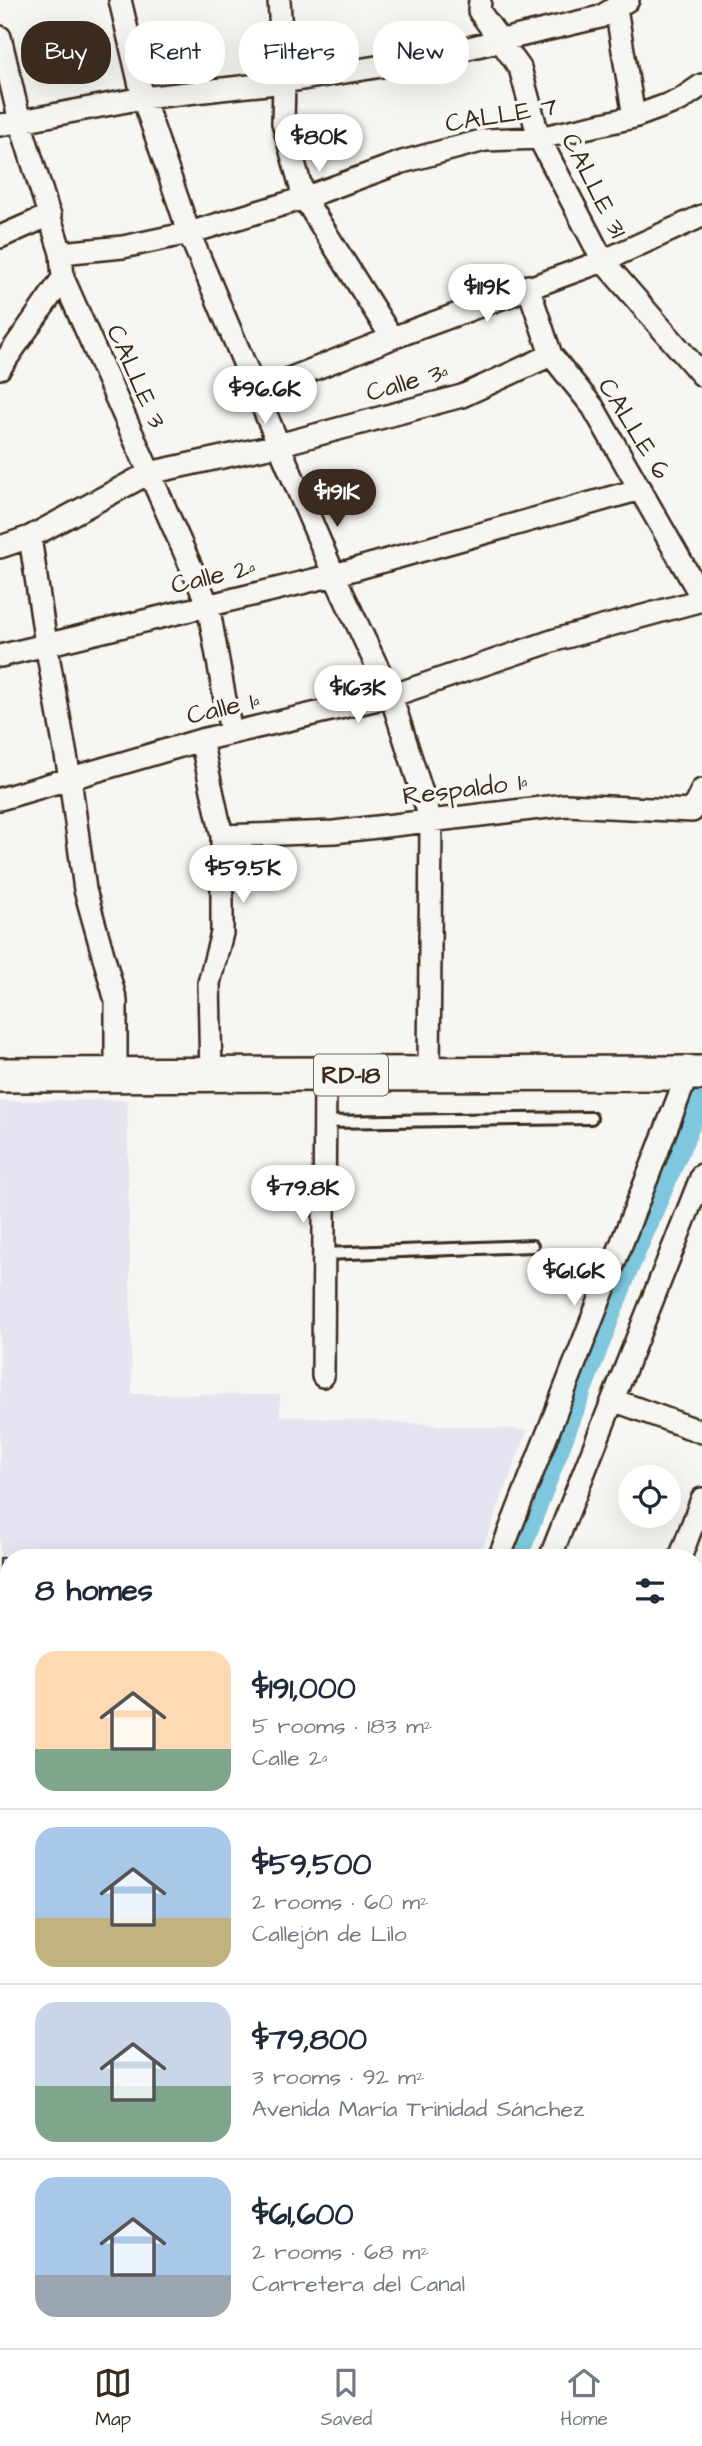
<!DOCTYPE html>
<html lang="en">
<head>
<meta charset="utf-8">
<style>
	body { margin:0; font-family:"Architects Daughter",sans-serif; background:#f2f2f3; color:#1f2937; height:100vh; display:flex; flex-direction:column; font-size:26px; white-space:nowrap }
	* { box-sizing:border-box; margin:0 }
	p { font-size:23px; color:#747a83 }
	.icon { flex:none; width:38px; height:38px; fill:none; stroke:currentColor; stroke-width:2; stroke-linecap:round; stroke-linejoin:round }
	.map { position:relative; flex:1; overflow:hidden }
	.details { position:absolute; left:0px; top:1549px; width:704px; height:800px; display:flex; flex-direction:column; background:#fff; border-radius:28px 28px 0 0; box-shadow:0 7px 28px #0002 }
	.details>* { flex:none }
	.top-card { position:absolute; left:21px; top:21px; width:662px; height:63px; display:flex; gap:14px }
	.tools { position:absolute; left:618px; top:1465px; display:grid; gap:14px }
	.tools a { display:grid; place-items:center; width:63px; height:63px; border-radius:50%; background:#fff; box-shadow:0 7px 28px #0002; font-size:35px }
	.price { position:absolute; translate:-50% -60px; padding:0 16px; border-radius:24px; background:#fff; color:#222; font-size:23px; line-height:46px; filter:drop-shadow(0 2px 4px #0008) }
	.price::after { content:''; position:absolute; left:50%; top:42px; width:21px; height:16px; margin-left:-10px; background:inherit; clip-path:polygon(0 0,100% 0,50% 100%) }
	.price.current { background:#3b2a1e; color:#fff }
	ul { padding:0; list-style:none }
	li { display:flex; align-items:center; gap:21px; height:175px; padding:0 35px }
	li+li { border-top:2px solid #e0e1e3 }
	li span { display:grid; place-items:center; flex:none; width:196px; height:140px; border-radius:21px; color:#555 }
	li>.icon { margin-inline-start:auto }
	span .icon { width:84px; height:84px; fill:#fffc; stroke-width:1 }
	li b { font-size:30px }
	h2 { display:flex; justify-content:space-between; align-items:center; height:84px; padding:0 35px; font-size:30px }
	.pill { padding:0 24px; border-radius:28px; background:#fff; box-shadow:0 7px 28px #0002; font-size:24px; line-height:63px }
	.pill.current { background:#3b2a1e; color:#fff }
	.menu { display:flex; justify-content:space-around; align-items:center; height:98px; border-top:2px solid #e0e1e3; background:#fff; font-size:19px; color:#747a83 }
	.menu a { display:grid; justify-items:center; gap:4px }
	.menu .current { color:#3b2a1e }
	.map>svg:first-child { display:block }
	.built { fill:#e5e5f1 }
	.lines { fill:none; stroke-linecap:round; stroke-linejoin:round }
	.canal { stroke:#7ec7de; stroke-width:21 }
	.building { fill:#bcbef0; stroke:#3b2a1e; stroke-width:2 }
	.lane-casing { stroke:#3b2a1e; stroke-width:16 }
	.street-casing { stroke:#3b2a1e; stroke-width:26 }
	.primary-casing { stroke:#3b2a1e; stroke-width:38 }
	.lane { stroke:#f6f6f2; stroke-width:10 }
	.street { stroke:#f6f6f2; stroke-width:21 }
	.primary { stroke:#f6f6f2; stroke-width:33 }
	.labels { text-anchor:middle; stroke-width:7; stroke-linejoin:round; paint-order:stroke }
	.shield { fill:#f6f6f2; stroke:#73675e; stroke-width:2 }
	.shield-label { font-size:24px; font-weight:bold; fill:#3b2a1e }
	.street-label { font-size:26px; fill:#3b2a1e; stroke:#f6f6f2 }
</style>
</head>
<body>
<div class="map">
<svg width="702" height="2348" viewBox="0 0 702 2348">
	<rect width="100%" height="100%" fill="#f6f6f2"/>
	<filter id="ink" filterUnits="userSpaceOnUse"><feTurbulence type="fractalNoise" baseFrequency=".0143" numOctaves="2"/><feDisplacementMap in="SourceGraphic" scale="14" xChannelSelector="R" yChannelSelector="G"/><feConvolveMatrix kernelMatrix="1 2 1 2 8 2 1 2 1" color-interpolation-filters="sRGB"/></filter>
	<g filter="url(#ink)">
		<path class="built" d="M127,1100l5,294 148,1v21l248,14 -49,127 -470,1v409l-9,3v-869z"/>
		<g class="lines">
			<path class="canal" d="M517,1558l111,-289 74,-172"/>
		</g>
		<path class="building" d="M190,1556v2h-118z
			M0,1558h9v116h-9z
			M0,1756h9v131h-9z"/>
		<g class="lines">
			<defs>
				<path id="lane" d="M325,1122l266,-4
					M324,1254l208,-8
					M0,1701h9
					M0,1920l9,-2"/>
				<path id="street" d="M120,0l23,98 46,135 145,342 57,121 40,125 -2,254
					M279,0l5,82 -1,41 21,75 88,140
					M480,0l-1,11 41,57 19,70 64,123 99,114
					M616,8l18,109
					M0,37l20,85 41,131 2,25 145,327 23,128
					M0,125l143,-27 141,-16 129,-21 187,-44 28,-17
					M0,237l50,-22
					M61,253l62,-6 66,-14 115,-35 98,-36 83,-22 54,-2 95,-21 46,-17 22,-15
					M528,286l23,69 42,52 109,191
					M0,368l63,-90
					M256,392l136,-54 211,-77 99,-45
					M30,537l16,107 24,134 15,112 31,111v74
					M0,547l30,-10 119,-64 129,-28 184,-49 89,-41
					M0,656l334,-81 307,-86
					M201,740l21,96v97l-13,50 2,92
					M0,799l201,-59 190,-44 164,-56 147,-40
					M222,836l112,-4 232,-27 126,6 10,-21
					M323,1376l2,-301
					M613,1400l89,32
					M499,1558l189,-485
					M550,1558l152,-383
					M680,1558l22,-59
					M695,1910l7,-9
					M695,1988l7,5
					M0,2005l9,21
					M0,2055l9,-4
					M695,2170l7,-26
					M695,2255l7,5
					M0,2277l9,-2
					M0,2297l9,33
					M113,2340l3,8
					M207,2340l2,8
					M316,2340l2,8
					M473,2340l4,8
					M135,2348l27,-8"/>
				<path id="primary" d="M0,1075l702,-2"/>
			</defs>
			<use href="#lane" class="lane-casing"/>
			<use href="#street" class="street-casing"/>
			<use href="#primary" class="primary-casing"/>
			<use href="#lane" class="lane"/>
			<use href="#street" class="street"/>
			<use href="#primary" class="primary"/>
		</g>
	</g>
	<g class="labels">
		<rect class="shield" x="314" y="1054.5" width="74" height="41" rx="5"/>
		<g class="shield-label">
			<text x="351" y="1083">RD-18</text>
		</g>
		<g class="street-label">
			<text transform="translate(501 114) rotate(-9)" y="9">CALLE 7</text>
			<text transform="translate(595 185) rotate(63)" y="9">CALLE 31</text>
			<text transform="translate(137 376) rotate(66)" y="9">CALLE 3</text>
			<text transform="translate(407 381) rotate(-16)" y="9">Calle 3ª</text>
			<text transform="translate(635 428) rotate(58)" y="9">CALLE 6</text>
			<text transform="translate(213 575) rotate(-13)" y="9">Calle 2ª</text>
			<text transform="translate(223 707) rotate(-13)" y="9">Calle 1ª</text>
			<text transform="translate(465 788) rotate(-7)" y="9">Respaldo 1ª</text>
		</g>
	</g>
</svg>
<div class="tools">
<a><svg class="icon" aria-label="locate" viewBox="0 0 24 24"><circle cx="12" cy="12" r="6"/><path d="M12 2v4M12 18v4M2 12h4M18 12h4"/></svg></a>
</div>
<b class="price" style="left:319px;top:174px">$80K</b>
<b class="price" style="left:487px;top:324px">$119K</b>
<b class="price" style="left:265px;top:426px">$96.6K</b>
<b class="price current" style="left:337px;top:529px">$191K</b>
<b class="price" style="left:358px;top:725px">$163K</b>
<b class="price" style="left:243px;top:905px">$59.5K</b>
<b class="price" style="left:303px;top:1225px">$79.8K</b>
<b class="price" style="left:574px;top:1308px">$61.6K</b>
<div class="top-card">
<a class="pill current">Buy</a>
<a class="pill">Rent</a>
<a class="pill">Filters</a>
<a class="pill">New</a>
</div>
<section class="details">
<h2>8 homes<svg class="icon" aria-label="filters" viewBox="0 0 24 24"><path d="M4 7h16M4 17h16"/><circle cx="9" cy="7" r="2"/><circle cx="15" cy="17" r="2"/></svg></h2>
<ul>
<li><span style="background:linear-gradient(#ffd9b3 70%,#7fa58c 0)"><svg class="icon" aria-label="home" viewBox="0 0 24 24"><path d="M3 11l9-7 9 7M6 9v11h12V9"/></svg></span><div><b>$191,000</b><p>5 rooms · 183 m²</p><p>Calle 2ª</p></div></li>
<li><span style="background:linear-gradient(#a9c7e8 65%,#c2b280 0)"><svg class="icon" aria-label="home" viewBox="0 0 24 24"><path d="M3 11l9-7 9 7M6 9v11h12V9"/></svg></span><div><b>$59,500</b><p>2 rooms · 60 m²</p><p>Callejón de Lilo</p></div></li>
<li><span style="background:linear-gradient(#c9d6e8 60%,#7fa58c 0)"><svg class="icon" aria-label="home" viewBox="0 0 24 24"><path d="M3 11l9-7 9 7M6 9v11h12V9"/></svg></span><div><b>$79,800</b><p>3 rooms · 92 m²</p><p>Avenida María Trinidad Sánchez</p></div></li>
<li><span style="background:linear-gradient(#a9c7e8 70%,#9aa5b1 0)"><svg class="icon" aria-label="home" viewBox="0 0 24 24"><path d="M3 11l9-7 9 7M6 9v11h12V9"/></svg></span><div><b>$61,600</b><p>2 rooms · 68 m²</p><p>Carretera del Canal</p></div></li>
</ul>
</section>
</div>
<nav class="menu">
<a class="current"><svg class="icon" aria-label="map" viewBox="0 0 24 24"><path d="M3 6l6-2 6 2 6-2v14l-6 2-6-2-6 2zM9 4v14M15 6v14"/></svg>Map</a>
<a><svg class="icon" aria-label="saved" viewBox="0 0 24 24"><path d="M7 4h10v16l-5-4-5 4z"/></svg>Saved</a>
<a><svg class="icon" aria-label="home" viewBox="0 0 24 24"><path d="M3 11l9-7 9 7M6 9v11h12V9"/></svg>Home</a>
</nav>
</body>
</html>
